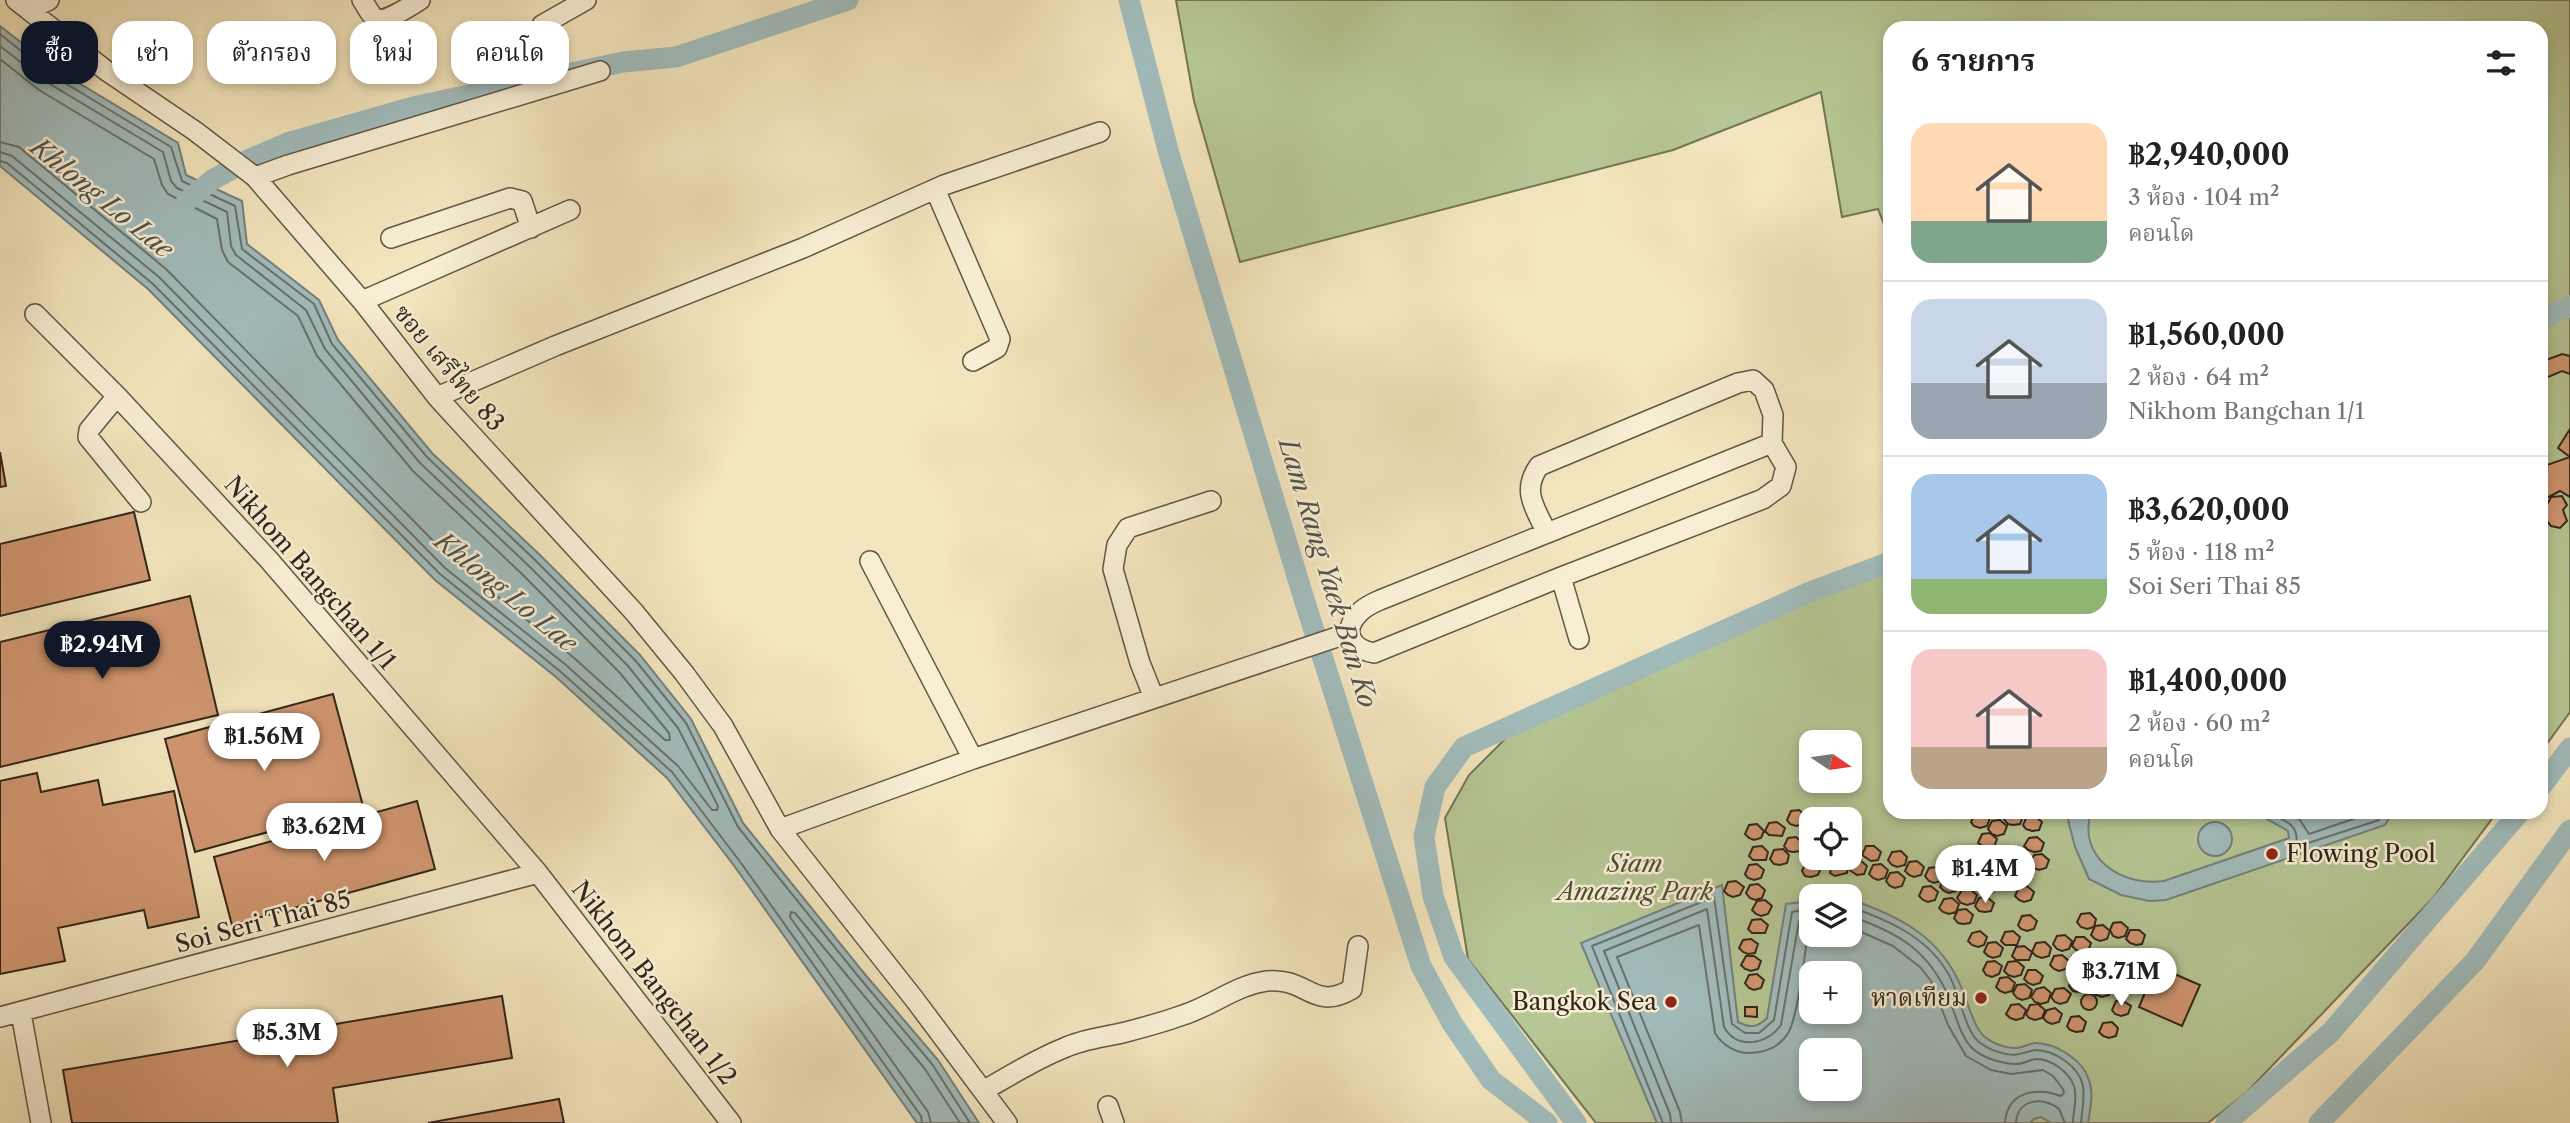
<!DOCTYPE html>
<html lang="th">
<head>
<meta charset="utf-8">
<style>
	body { margin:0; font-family:"Libre Caslon Text","Noto Serif Thai",serif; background:#f2f2f2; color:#222; height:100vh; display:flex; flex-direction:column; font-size:26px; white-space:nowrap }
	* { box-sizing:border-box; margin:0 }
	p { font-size:23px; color:#767676 }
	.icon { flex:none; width:38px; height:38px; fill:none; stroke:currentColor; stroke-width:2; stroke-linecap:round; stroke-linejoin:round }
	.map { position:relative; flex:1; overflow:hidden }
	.panel { position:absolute; left:1883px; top:21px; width:665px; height:798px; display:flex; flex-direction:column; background:#fff; border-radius:21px; box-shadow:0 4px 10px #0003 }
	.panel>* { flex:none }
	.top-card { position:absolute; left:21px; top:21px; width:665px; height:63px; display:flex; gap:14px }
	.needle { width:46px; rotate:103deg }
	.buttons { position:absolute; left:1799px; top:730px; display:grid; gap:14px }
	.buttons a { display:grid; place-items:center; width:63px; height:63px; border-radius:14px; background:#fff; box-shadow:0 4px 10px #0003; font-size:35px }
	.price { position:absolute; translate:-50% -60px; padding:0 16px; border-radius:24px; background:#fff; color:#222; font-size:23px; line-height:46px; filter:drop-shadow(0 2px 4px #0008) }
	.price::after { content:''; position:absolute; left:50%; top:42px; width:21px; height:16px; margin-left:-10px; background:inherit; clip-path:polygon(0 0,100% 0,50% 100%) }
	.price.on { background:#111827; color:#fff }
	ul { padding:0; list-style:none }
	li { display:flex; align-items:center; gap:21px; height:175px; padding:0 28px }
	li+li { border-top:2px solid #e0e0e0 }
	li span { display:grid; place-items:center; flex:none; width:196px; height:140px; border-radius:21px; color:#555 }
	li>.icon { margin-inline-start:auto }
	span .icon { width:84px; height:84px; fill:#fffc; stroke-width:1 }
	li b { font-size:30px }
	h2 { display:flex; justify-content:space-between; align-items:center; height:84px; padding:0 28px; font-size:30px }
	.chip { padding:0 24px; border-radius:21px; background:#fff; box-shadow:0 4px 10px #0003; font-size:24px; line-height:63px }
	.chip.on { background:#111827; color:#fff }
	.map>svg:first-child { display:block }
	.green { fill:#b6c694; stroke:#747658; stroke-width:2; fill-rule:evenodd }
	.water { fill:#a1bcbc; stroke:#74807c; stroke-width:2; fill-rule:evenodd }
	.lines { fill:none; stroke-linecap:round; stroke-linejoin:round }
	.shore { stroke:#69716c; stroke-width:2 }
	.canal { stroke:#a1bcbc; stroke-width:21 }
	.building { fill:#d09670; stroke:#31261b; stroke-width:2 }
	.minor-casing { stroke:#625644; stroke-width:22 }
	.minor { stroke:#f7eed4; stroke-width:19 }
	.poi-dot { fill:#8f2418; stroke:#f7eed4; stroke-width:2.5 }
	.labels { text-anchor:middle; stroke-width:5; stroke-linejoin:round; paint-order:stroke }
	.street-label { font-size:24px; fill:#31261b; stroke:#f7eed4 }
	.poi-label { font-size:24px; fill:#31261b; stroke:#f7eed4; text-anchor:end }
	.park-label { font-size:24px; font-style:italic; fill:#524e39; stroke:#f7eed4 }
	.water-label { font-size:26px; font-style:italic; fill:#53534b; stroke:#f7eed4 }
</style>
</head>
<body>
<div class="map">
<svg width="2570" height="1123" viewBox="0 0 2570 1123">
	<rect width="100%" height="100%" fill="#f3e5bd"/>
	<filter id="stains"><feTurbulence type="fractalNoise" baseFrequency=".00286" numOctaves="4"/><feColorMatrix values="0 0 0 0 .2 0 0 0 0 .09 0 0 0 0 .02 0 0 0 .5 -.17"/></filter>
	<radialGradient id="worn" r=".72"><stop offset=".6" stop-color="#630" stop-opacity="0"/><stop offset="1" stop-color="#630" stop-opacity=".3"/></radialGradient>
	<path class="green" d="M1176,0h1394v712l-29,40v-724h-651v212l-12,-31 -36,8 -21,-125 -148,58 -433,112 -46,-161z
		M1890,564v248h607l-64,86 -187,195 -38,30h-612l-128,-164 -23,-141 24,-43 39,-39zM1811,742h39v38h-39zM1811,819h39v39h-39zM1811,896h39v38h-39zM1811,973h39v39h-39zM1811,1050h39v38h-39z"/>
	<path class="water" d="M0,26l54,42 124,75 8,32 56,26 5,43 72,56 19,40 94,113 108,102 100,100 51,64 52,104 120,149 75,88 41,63h-62l-182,-256 -68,-89 -111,-101 -121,-97 -287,-291 -148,-123z
		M2071,812h20c-14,46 31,75 73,69l125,-43 -1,-7 -33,-19h54l5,2 6,-2h73l-8,13 -219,75 -17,1 -28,-6 -32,-16 -14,-32 -7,-27z
		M2198 839a17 17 0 1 1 34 0a17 17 0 1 1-34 0Z
		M1722,885l16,137c12,6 19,6 29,-4l19,-114 25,-3v33h39v-35c51,18 91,38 112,90 5,12 13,41 23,48 7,6 20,11 30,11 7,0 13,-4 20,-5 21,0 48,17 54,37 5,13 1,30 -1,43h-37l-10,-6 -7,2 -4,4h-373l-76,-180zM1811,973h39v39h-39zM1811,1050h39v38h-39z"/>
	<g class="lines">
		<path class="shore" d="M0,34l50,40 121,73 11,34 53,25 7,43 72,55 18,40 95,113 108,103 100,100 51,63 52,104 120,149 74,88 38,59
			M0,46l45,35 118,71 8,29 6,7 50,24 4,34 5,9 70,55 19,39 95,114 109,103 99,100 50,62 40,78 -1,4h-5l-34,-44 -112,-101 -121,-97 -286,-291 -147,-121 -12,-4
			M0,59l39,31 115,69 8,26 6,9 49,25 5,31 6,12 70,54 19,40 96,115 109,103 98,99 49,60 1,7h-5l-92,-83 -121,-97 -286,-291 -147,-122 -19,-5
			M0,161l7,2 146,121 287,290 121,98 111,100 69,91 180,253 1,7
			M2268,812c15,8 32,12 28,32l3,2 80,-26 6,-8
			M2287,812l13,8 9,14 65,-22
			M1850,907c36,12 75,29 96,63 6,8 9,20 13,29 4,13 10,35 20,43 10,8 29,15 40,12 6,-1 10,-3 16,-4 19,0 44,16 48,36 2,13 -1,24 -2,37
			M1850,916c47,16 79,34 99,82 6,15 11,37 22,49 9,10 31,17 45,17 7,0 13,-4 20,-5 15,0 33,13 38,27 4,11 -1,25 -1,37
			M1850,927l43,19 27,21 11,14 17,44 18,31 25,14 20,4 32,-4 10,6 10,13 1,4 -3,3c-24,-9 -54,-5 -56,27
			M931,1123l-3,-11 -138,-195 1,-5 4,1 130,156 35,54
			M1663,1123l-71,-177 122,-49 18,127 13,9h14l15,-13 18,-108 19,-4
			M1671,1123l-1,-9 -66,-163 103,-42 17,118c13,23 43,18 57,-2l18,-104 12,-4
			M1682,1123l-2,-11 -63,-155 82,-32 16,108c7,12 22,21 36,20 16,-1 29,-6 37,-20 10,-15 17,-81 20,-102l3,-3
			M2016,1123c1,-24 27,-27 43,-14l6,14"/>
		<path class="canal" d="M1129,0l40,154 135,445 117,367 31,57 39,57 56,43
			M186,202l26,-22 38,-21 40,-17 123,-35 210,-45 53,-5 172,-57
			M2541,319l29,-13
			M2541,787l29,-39
			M1576,1123l-122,-166 -21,-61 -9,-59 11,-50 29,-40 346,-155 80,-30
			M2226,1123l105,-91 189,-220
			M2319,1123l156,-162 95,-131"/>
	</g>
	<path class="building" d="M2562,354l8,2v18l-8,-3 -21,9v-18z
		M2570,429v28l-12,-9z
		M2541,449l6,16 23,-8v40l-10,-6 -19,10z
		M0,452l6,34 -6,1z
		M2562,496l5,9 -4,5 4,11 -7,7 -9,-2 -5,-6 -5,-1v-17l7,1 3,-6z
		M134,512l16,68 -150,36v-72z
		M190,596l28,119 -218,52v-125z
		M333,694l30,112 -168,46 -30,-113z
		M37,773l4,19 57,-12 5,25 71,-14 25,126 -51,11 -4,-18 -86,18 7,33 -65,13v-193z
		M417,801l18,68 -203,56 -18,-68z
		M1799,810l7,6 -3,8 -7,2 -6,-2 -3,-4 4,-9z
		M1983,812l7,6 -3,8 -7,2 -6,-2 -3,-4 4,-9z
		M2007,812h12l4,4 -3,8 -7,1 -5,-1 -4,-5z
		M2027,816h8l7,6 -3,8 -7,1 -6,-2 -3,-4z
		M2000,820l7,6 -3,8 -7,2 -5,-2 -4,-5 4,-8z
		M1777,822l8,6 -3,8 -13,-1 -4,-4 4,-8z
		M1757,824l7,7 -3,7 -7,2 -5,-2 -4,-4 4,-9z
		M1806,826h5v15l-9,-6z
		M1990,833l7,6 -3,8 -7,2 -9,-6 4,-9z
		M1796,837l7,6 -3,8 -7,1 -5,-1 -4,-5 4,-8z
		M2037,837l7,6 -3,8 -7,1 -6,-2 -4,-4 5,-8z
		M1762,846l6,6 -2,8h-13l-4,-4 4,-9z
		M1866,846h8l7,6 -3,8 -7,1 -9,-6z
		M1783,849l6,6 -2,8 -7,2 -6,-1 -4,-5 4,-9z
		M1978,849l7,6 -3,8 -7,2 -5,-2 -4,-4 4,-9z
		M1901,851l6,6 -2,8 -8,2 -5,-2 -4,-5 4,-8z
		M2042,854l7,6 -3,8 -7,2 -5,-2 -4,-4 4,-9z
		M1852,860h8l7,6 -3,8 -7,1 -9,-6z
		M1840,861l8,4 -1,8 -12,3 -5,-3 2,-10z
		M1917,861l7,6 -3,8 -7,2 -5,-2 -4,-4 4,-9z
		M1806,862h8l7,6 -3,7 -7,2 -6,-1 -3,-5z
		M1757,864l7,6 -3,8 -7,2 -6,-2 -3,-4 4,-9z
		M1881,864l7,6 -3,8 -7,2 -5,-2 -4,-4 4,-9z
		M1937,867l7,6 -3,8 -7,2 -5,-2 -4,-5 4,-8z
		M1898,872l7,6 -3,8 -7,2 -5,-2 -4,-5 4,-8z
		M1952,877l7,6 -3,8 -7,2 -5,-2 -4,-4 4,-9z
		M1736,881l8,6 -4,8 -7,2 -5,-2 -4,-4 4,-9z
		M1758,884l7,6 -3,8 -7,2 -5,-2 -4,-5 4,-8z
		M1931,886l7,6 -3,8 -7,2 -5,-2 -4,-4 4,-9z
		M2027,886l7,6 -3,8 -7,2 -5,-2 -4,-4 4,-9z
		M1970,889l7,6 -3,8 -7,2 -6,-2 -4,-5 5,-8z
		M1987,897l7,6 -3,8 -6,1 -6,-1 -4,-5 4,-8z
		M1952,898l7,6 -3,8 -7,2 -6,-2 -4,-4 5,-9z
		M1765,900l7,6 -4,8 -7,2 -5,-2 -4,-4 5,-9z
		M1966,909l7,6 -3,8 -7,1 -5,-1 -4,-5 4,-8z
		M2090,913l6,6 -2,8 -7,2 -6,-2 -4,-5 4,-8z
		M2030,915l7,6 -3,8 -7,2 -6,-2 -3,-4 4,-9z
		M1761,919l7,6 -3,8h-13l-4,-4 4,-9z
		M2121,922l7,6 -3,8 -7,2 -5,-2 -3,-6 3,-7z
		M2103,925l7,6 -3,8 -7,2 -5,-2 -4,-4 4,-9z
		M2130,930h9l6,5 -3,9 -6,1 -6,-2 -4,-4z
		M1980,931l7,6 -3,8 -6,2 -6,-2 -4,-4 4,-8z
		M2013,931l7,6 -3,8h-12l-4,-4 4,-9z
		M2065,935l7,6 -3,8 -7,2 -5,-2 -4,-5 4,-8z
		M2076,937h8l7,6 -3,8 -7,1 -5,-2 -4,-4z
		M1751,939l7,5 -3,9 -7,1 -5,-2 -4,-4 4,-8z
		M1996,942l7,6 -3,8 -7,2 -5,-2 -4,-4 4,-9z
		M2045,942l6,6 -2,8 -7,2 -6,-2 -4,-4 4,-9z
		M2024,946l8,6 -3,8h-13l-4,-4 4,-9z
		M2062,955l7,6 -3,8 -7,2 -5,-2 -4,-4 4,-9z
		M2080,955l7,6 -3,8 -7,2 -5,-2 -4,-4 4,-9z
		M1746,956h8l7,5 -3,8 -7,2 -6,-2 -4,-4z
		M1995,961l7,5 -3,8 -7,3 -6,-2 -3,-5 4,-8z
		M2017,961l7,6 -3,8 -7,2 -6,-2 -4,-4 4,-9z
		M2156,966l44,19 -18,41 -43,-19z
		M2028,970h8l7,6 -3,7 -7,2 -5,-2 -4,-4z
		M2120,970l7,6 -3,8 -7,2 -5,-2 -4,-5 4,-8z
		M1757,974l7,6 -3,8 -7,2 -5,-2 -4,-5 4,-8z
		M2081,976l7,6 -3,8 -7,2 -5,-1 -4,-5 4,-9z
		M2008,977l7,6 -3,8 -7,2 -5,-2 -4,-4 4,-9z
		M2105,981l6,6 -2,8 -7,2 -6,-2 -4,-4 4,-9z
		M2025,984l7,6 -3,8 -7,2 -5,-2 -4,-5 4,-8z
		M2044,987l7,6 -3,9 -7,2 -6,-2 -4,-5 5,-8z
		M2064,988l7,6 -4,8 -7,2 -5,-2 -4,-5 4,-8z
		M2081 1002a8 8 0 1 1 16 0a8 8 0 1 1-16 0Z
		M502,996l10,62 -179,30 5,35h-266l-9,-53z
		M2116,1001h7l8,5 -3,8 -7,2 -6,-2 -3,-4z
		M2019,1004l7,6 -3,8 -7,2 -6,-2 -4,-4 5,-9z
		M2038,1004l7,6 -3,8 -7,2 -6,-2 -3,-4 4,-9z
		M1745,1007h12v10l-12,-1z
		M2055,1008l7,6 -3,8 -7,2 -5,-2 -4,-4 4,-8z
		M2079,1016l7,6 -3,9 -7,1 -6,-2 -3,-4 4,-9z
		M2112,1022l6,6 -2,8 -7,2 -6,-2 -4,-4 4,-9z
		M559,1099l5,24h-136z"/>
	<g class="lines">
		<defs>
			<path id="minor" d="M16,0l92,72 87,59 60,46 107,124 75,96 197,215 50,61 39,53 57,103 135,171 92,123
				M362,0c4,5 9,17 15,19 9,3 35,-14 43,-19
				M30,10l19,-10
				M542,25l44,-25
				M255,177l33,-12 312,-94
				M935,189l65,150 -3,9 -24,13
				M391,238l119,-40 12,3 9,27
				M362,301l208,-91
				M35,314l82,82 152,164 269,313 193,250
				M117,396l-28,34 -1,7 53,65
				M437,397l118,-51 248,-98 141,-63 156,-53
				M1547,533c-12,-25 -26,-42 -8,-67l199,-83 15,-3 11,10 9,25 -1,28 14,24 -5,19 -18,13 -202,78 -187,76c-24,-4 -33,-23 -14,-41 5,-5 13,-9 20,-12l392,-157
				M870,561l103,198
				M1561,577l18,62
				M1154,698l-14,-35 -27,-94 4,-24 11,-17 83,-27
				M780,829l193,-70 376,-126
				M21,1013l20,110
				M0,1017l538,-144
				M983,1091c26,-15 53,-32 81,-43 19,-9 42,-11 62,-16 19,-5 38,-10 57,-17 29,-9 53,-30 84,-34 41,-4 46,31 85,8l6,-43
				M1108,1106l6,17"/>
		</defs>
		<use href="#minor" class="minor-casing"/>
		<use href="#minor" class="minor"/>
	</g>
	<g class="poi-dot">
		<circle cx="2272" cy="854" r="7"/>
		<circle cx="1981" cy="998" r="7"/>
		<circle cx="1671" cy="1002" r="7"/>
	</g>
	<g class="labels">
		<g class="street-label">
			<text transform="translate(449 368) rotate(50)" y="8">ซอย เสรีไทย 83</text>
			<text transform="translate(310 573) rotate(49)" y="8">Nikhom Bangchan 1/1</text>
			<text transform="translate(263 922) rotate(-15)" y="8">Soi Seri Thai 85</text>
			<text transform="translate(654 983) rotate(52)" y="8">Nikhom Bangchan 1/2</text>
		</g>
		<g class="poi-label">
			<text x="2286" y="862" text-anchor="start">Flowing Pool</text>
			<text x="1967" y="1006">หาดเทียม</text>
			<text x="1657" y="1010">Bangkok Sea</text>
		</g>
		<g class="park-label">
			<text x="1635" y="872">Siam<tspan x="1635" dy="28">Amazing Park</tspan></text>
		</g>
		<g class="water-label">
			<text transform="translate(102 198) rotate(39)" y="9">Khlong Lo Lae</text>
			<text transform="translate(1328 573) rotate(73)" y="9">Lam Rang Yaek Ban Ko</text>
			<text transform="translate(506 592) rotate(39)" y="9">Khlong Lo Lae</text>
		</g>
	</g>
	<rect width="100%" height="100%" filter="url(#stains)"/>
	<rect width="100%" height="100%" fill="url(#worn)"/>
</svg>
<div class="buttons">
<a><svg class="needle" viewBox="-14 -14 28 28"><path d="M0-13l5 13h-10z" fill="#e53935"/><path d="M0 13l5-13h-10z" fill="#767676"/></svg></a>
<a><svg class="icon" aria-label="locate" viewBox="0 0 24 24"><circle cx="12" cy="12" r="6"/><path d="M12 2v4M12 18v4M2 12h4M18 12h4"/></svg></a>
<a><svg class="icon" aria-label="layers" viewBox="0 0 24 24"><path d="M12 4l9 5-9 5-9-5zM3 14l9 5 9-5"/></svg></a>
<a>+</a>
<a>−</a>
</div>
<b class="price on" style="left:102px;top:681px">฿2.94M</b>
<b class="price" style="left:264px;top:773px">฿1.56M</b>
<b class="price" style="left:324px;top:863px">฿3.62M</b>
<b class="price" style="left:1985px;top:905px">฿1.4M</b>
<b class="price" style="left:2121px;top:1008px">฿3.71M</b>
<b class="price" style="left:287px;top:1069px">฿5.3M</b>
<div class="top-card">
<a class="chip on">ซื้อ</a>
<a class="chip">เช่า</a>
<a class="chip">ตัวกรอง</a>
<a class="chip">ใหม่</a>
<a class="chip">คอนโด</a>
</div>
<section class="panel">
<h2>6 รายการ<svg class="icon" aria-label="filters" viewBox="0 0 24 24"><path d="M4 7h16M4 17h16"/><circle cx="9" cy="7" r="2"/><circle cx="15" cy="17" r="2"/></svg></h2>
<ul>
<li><span style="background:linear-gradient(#ffd9b3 70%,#7fa58c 0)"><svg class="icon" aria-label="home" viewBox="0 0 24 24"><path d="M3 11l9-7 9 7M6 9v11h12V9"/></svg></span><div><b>฿2,940,000</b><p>3 ห้อง · 104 m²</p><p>คอนโด</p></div></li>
<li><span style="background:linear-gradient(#c9d6e8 60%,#9aa5b1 0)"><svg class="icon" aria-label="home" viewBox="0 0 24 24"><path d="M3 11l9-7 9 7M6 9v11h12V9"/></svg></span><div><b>฿1,560,000</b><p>2 ห้อง · 64 m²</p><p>Nikhom Bangchan 1/1</p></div></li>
<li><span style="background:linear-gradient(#a9c7e8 75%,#8fb573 0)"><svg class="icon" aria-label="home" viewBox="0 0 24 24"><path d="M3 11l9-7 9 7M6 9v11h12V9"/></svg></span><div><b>฿3,620,000</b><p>5 ห้อง · 118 m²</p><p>Soi Seri Thai 85</p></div></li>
<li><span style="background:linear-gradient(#f6c9c9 70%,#b9a48a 0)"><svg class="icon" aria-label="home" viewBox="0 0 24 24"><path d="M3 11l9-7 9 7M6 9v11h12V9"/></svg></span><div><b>฿1,400,000</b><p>2 ห้อง · 60 m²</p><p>คอนโด</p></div></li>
</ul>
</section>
</div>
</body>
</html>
